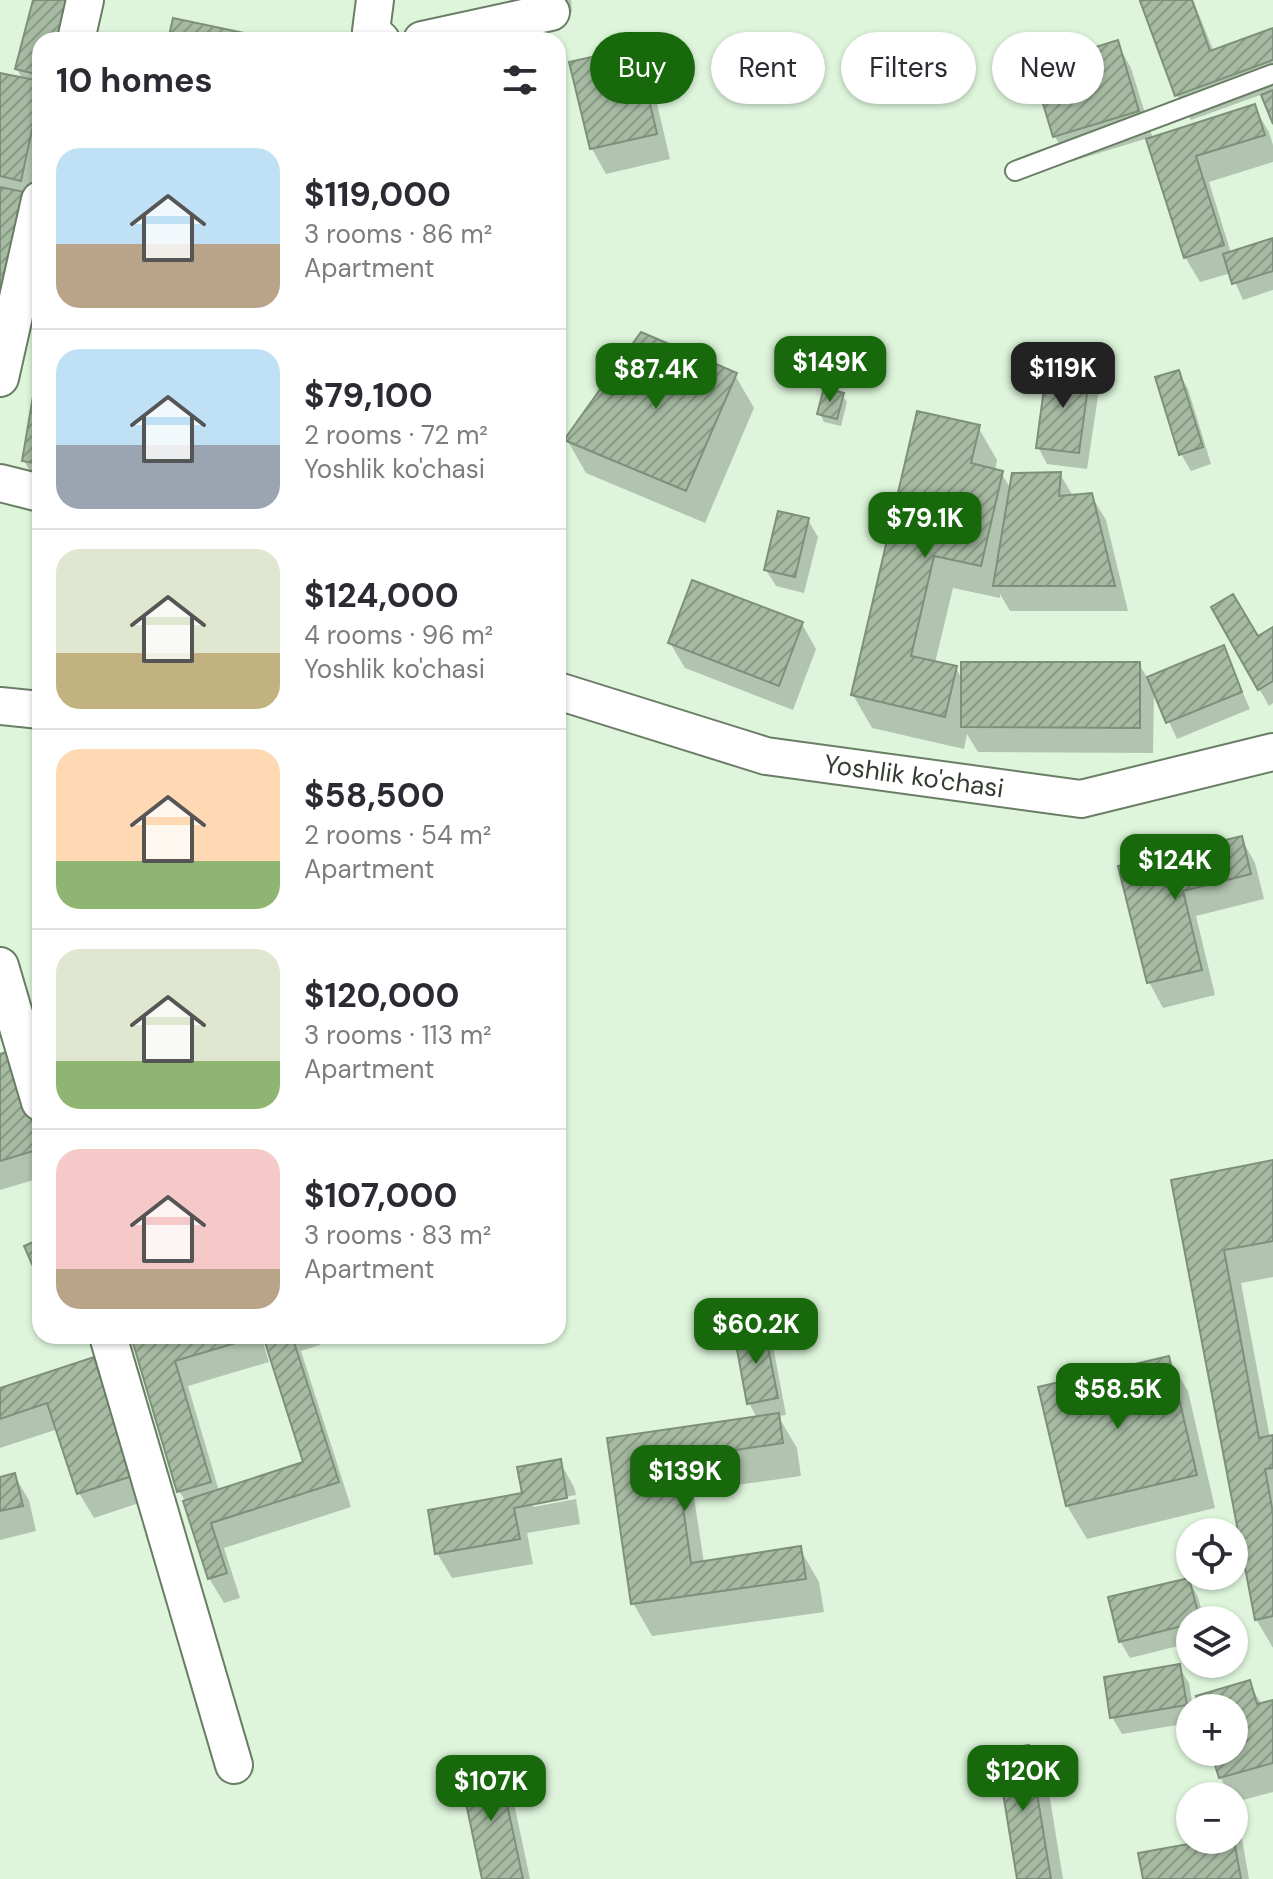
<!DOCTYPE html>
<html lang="en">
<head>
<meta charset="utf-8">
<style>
	body { margin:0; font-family:"DM Sans",sans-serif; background:#f2f2f3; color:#2b2b33; height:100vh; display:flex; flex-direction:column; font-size:30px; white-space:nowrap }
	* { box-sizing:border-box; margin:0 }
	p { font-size:26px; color:#7c7c81 }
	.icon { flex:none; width:44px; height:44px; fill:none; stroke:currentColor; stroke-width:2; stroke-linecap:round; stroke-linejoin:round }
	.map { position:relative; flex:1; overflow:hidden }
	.sheet { position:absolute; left:32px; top:32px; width:534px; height:1312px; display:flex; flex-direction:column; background:#fff; border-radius:24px; box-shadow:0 2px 6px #0004 }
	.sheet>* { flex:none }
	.banner { position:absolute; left:590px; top:32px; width:562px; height:72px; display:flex; gap:16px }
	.buttons { position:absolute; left:1176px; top:1518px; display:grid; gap:16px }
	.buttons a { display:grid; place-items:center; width:72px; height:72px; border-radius:50%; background:#fff; box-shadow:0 2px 6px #0004; font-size:40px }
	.price { position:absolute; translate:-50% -68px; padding:0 18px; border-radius:16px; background:#17690b; color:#fff; font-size:26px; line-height:52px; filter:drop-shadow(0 2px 4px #0008) }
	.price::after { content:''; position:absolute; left:50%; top:48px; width:24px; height:18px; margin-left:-12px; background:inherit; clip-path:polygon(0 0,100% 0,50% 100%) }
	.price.selected { background:#222; color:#fff }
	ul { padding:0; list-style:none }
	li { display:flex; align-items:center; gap:24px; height:200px; padding:0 24px }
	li+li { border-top:2px solid #e1e1e2 }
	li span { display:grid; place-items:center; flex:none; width:224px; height:160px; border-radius:24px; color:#555 }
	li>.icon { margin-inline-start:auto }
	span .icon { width:96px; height:96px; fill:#fffc; stroke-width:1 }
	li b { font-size:34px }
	h2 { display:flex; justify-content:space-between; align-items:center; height:96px; padding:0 24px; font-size:34px }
	.tag { padding:0 28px; border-radius:36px; background:#fff; box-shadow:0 2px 6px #0004; font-size:28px; line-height:72px }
	.tag.selected { background:#17690b; color:#fff }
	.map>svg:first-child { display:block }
	.shadow { fill:#0003 }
	.building { fill:url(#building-hatch); stroke:#7d917a; stroke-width:2 }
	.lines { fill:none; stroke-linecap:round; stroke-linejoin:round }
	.lane-casing { stroke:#6a7e66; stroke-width:22 }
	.street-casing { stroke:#6a7e66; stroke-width:40 }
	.lane { stroke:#fff; stroke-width:18 }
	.street { stroke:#fff; stroke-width:36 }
	.labels { text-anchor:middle; stroke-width:6; stroke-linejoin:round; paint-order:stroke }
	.street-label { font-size:26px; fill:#343c32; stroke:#fff }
</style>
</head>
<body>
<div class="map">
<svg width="1273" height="1879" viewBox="0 0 1273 1879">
	<defs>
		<pattern id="building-hatch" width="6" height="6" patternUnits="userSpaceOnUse" patternTransform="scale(2)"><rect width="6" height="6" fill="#a6bba2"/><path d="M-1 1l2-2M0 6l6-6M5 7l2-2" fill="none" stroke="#889985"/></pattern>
	</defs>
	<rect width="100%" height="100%" fill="#def5db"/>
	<path class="shadow" d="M35,0l35,40h-30v142l-40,136v-243l23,5 -6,-11z
		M535,0h36l1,12 -28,3z
		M1139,0h54l21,52 59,-22v89l-10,-25 -72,26 -14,-25 -30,-83z
		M1117,43l14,25 22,71 101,-32 15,25 4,13v17l-64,20 22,71 42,-13v50l-30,10 -12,-27 -31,9 -15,-25 -37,-119 -78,24 -15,-25 -21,-69z
		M636,49l14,25 20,85 -64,15 -14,-25z
		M1178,372l10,17 23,75 -20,7 -10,-17z
		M1089,373l10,17 -12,79 -40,-5 -9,-17z
		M735,375l19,33 -49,115 -119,-50 -19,-33z
		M40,376v112l-16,-27z
		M842,395l5,7 -6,24 -17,-4 -4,-8z
		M978,427l19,33 -2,11 6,2 10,16 49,-15 13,22 18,-1 15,25 22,91h-118l-10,-17v4l-47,-10 -18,75 21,5 7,13 176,-17 9,15 75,-31 27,61 -73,30 -23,-50 -1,64 -175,-1 -11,-18 -3,15 -92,-21 -19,-33z
		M808,520l10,17 -14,56 -28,-7 -10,-16z
		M1213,608l44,31 16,-9v73l-4,3z
		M802,624l14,25 -23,61 -108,-42 -15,-25z
		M1241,838l14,25 9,36 -68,17 19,79 -52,13 -14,-26 -28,-114z
		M0,1056l26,22 14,47v53l-40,12z
		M1273,1162v115l-32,6 29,155 3,-1v211l-17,-29 -82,-437z
		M763,1329l10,17 13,69 -8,1 19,32 4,28 -108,15 11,72 96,-14 19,33 5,30 -172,24 -19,-33 -24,-163 148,-22 -8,-15z
		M165,1336h96l8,26 -81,24 31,105 87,-28 -41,-127h52l3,9 -19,6 50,156 -127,41 16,50 -16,5 -15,-25 -23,-76 -7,-11 -43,-146z
		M1168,1358l20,33 27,117 -128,31 -20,-33z
		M93,1359l14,25 38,117 -51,17 -15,-25 -21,-64 -58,19v-58z
		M560,1462l14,25 2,8 -43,8v4l43,-8 4,25 -53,9 6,31 -81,14 -15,-25 87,-58z
		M14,1475l15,25 7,31 -36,9v-61z
		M1188,1580l10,17 6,23h-14v23l-60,15 -10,-17z
		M1179,1667l10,16 4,25h-3v15l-68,11 -10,-17z
		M1249,1683l13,22 11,-3v90l-38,10 -1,-6h-3l-11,-19 -6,-25h20v-44h-32z
		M1028,1747l19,33 16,99h-43z
		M497,1764l14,25 19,90h-46z
		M1234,1809l4,7 11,63h-104l51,-34 -1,-5h39z"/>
	<path class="building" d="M33,0h35l-11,40h-17v35l-25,-6z
		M1144,0h48l18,51 63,-23v32l-98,36 -35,-95z
		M173,18l76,16 -1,6h-80z
		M1118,40l21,71 -86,26 -21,-70z
		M637,47l20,87 -67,15 -21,-87z
		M0,73l40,8v12l-19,88 -21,-5z
		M1273,90v34l-12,-29z
		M1255,104l10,31 -69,21 28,89 -40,13 -38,-119z
		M0,187l24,5 -22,105 -2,-1z
		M1273,238v33l-41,13 -9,-30z
		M641,332l96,41 -51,118 -122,-51z
		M1047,366l43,6 -11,81 -43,-5z
		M1179,370l24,77 -24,8 -24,-78z
		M37,373l3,1v90l-18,-3z
		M824,388l20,5 -7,26 -20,-5z
		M917,411l63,14 -9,38 32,8 -22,95 -47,-10 -23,100 46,10 -12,51 -94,-22z
		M1061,472l-2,24 33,-3 23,93h-122l19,-113z
		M778,511l31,7 -14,59 -31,-7z
		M692,580l111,42 -24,64 -111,-43z
		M1233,594l25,42 15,-9v54l-15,9 -47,-83z
		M1224,645l18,47 -76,31 -19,-46z
		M961,662h179v66l-179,-1z
		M1242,836l9,38 -68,17 19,79 -55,13 -29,-117z
		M12,1050l28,99 -40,12v-107z
		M1273,1160v81l-49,9 35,188 14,-3v33l-8,1 8,44v103l-18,4 -84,-440z
		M40,1239v43l-16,-36z
		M764,1327l14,71 -31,6 -13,-71z
		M158,1336l98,1 -81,24 36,121 -34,10 -44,-149z
		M263,1336h29l47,146 -128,41 16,50 -19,6 -25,-78 120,-39z
		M1169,1356l28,119 -131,31 -28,-119z
		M94,1357l38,119 -55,18 -30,-91 -47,16v-31z
		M779,1413l4,30 -107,16 15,104 110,-17 5,33 -175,25 -24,-166z
		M561,1459l6,39 -53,10 6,31 -85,15 -7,-44 94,-17 -5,-26z
		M15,1473l8,33 -23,5v-34z
		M1189,1578l11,42h-10v4l-71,18 -11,-45z
		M1180,1664l7,41 -77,13 -6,-41z
		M1250,1680l7,24 16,-4v63l-54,15 -8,-26h23v-44h-35l-3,-12z
		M1029,1745l22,134h-34l-21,-129z
		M498,1762l25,117h-41l-23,-109z
		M1225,1789l1,7h-36v26l-5,-26z
		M1193,1840h41l7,39h-98l-5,-26 56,-10z"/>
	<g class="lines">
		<defs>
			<path id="lane" d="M1015,171l258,-97"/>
			<path id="street" d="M375,0l-4,31 10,9
				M76,40l9,-40
				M422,40l129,-28
				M0,378l40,-178
				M0,483l40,10
				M558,691l208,65 315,43 192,-47
				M0,706l40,4
				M0,966l40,136
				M108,1336l126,429"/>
		</defs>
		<use href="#lane" class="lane-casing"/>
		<use href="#street" class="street-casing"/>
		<use href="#lane" class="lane"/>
		<use href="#street" class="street"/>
	</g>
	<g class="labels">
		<g class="street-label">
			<text transform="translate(914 776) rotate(8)" y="9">Yoshlik ko'chasi</text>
		</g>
	</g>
</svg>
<div class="buttons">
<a><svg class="icon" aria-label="locate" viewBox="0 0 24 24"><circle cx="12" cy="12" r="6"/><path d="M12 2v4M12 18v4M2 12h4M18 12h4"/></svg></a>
<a><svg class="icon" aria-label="layers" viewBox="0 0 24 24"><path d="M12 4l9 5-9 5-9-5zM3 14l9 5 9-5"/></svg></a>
<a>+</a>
<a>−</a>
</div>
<b class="price" style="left:830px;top:404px">$149K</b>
<b class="price selected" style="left:1063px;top:410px">$119K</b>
<b class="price" style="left:656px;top:411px">$87.4K</b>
<b class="price" style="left:925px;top:560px">$79.1K</b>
<b class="price" style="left:1175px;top:902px">$124K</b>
<b class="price" style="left:756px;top:1366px">$60.2K</b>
<b class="price" style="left:1118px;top:1431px">$58.5K</b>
<b class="price" style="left:685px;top:1513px">$139K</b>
<b class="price" style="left:1023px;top:1813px">$120K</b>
<b class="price" style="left:491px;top:1823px">$107K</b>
<div class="banner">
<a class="tag selected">Buy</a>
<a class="tag">Rent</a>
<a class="tag">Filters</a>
<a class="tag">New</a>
</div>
<section class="sheet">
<h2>10 homes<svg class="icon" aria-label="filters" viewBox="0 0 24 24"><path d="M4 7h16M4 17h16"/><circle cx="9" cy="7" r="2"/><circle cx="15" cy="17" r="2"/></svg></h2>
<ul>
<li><span style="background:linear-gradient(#bfe0f5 60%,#b9a48a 0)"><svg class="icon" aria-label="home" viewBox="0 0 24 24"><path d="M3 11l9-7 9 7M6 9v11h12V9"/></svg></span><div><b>$119,000</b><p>3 rooms · 86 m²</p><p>Apartment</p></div></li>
<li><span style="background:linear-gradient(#bfe0f5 60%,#9aa5b1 0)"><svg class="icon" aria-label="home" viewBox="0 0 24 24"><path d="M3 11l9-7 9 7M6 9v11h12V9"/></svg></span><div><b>$79,100</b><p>2 rooms · 72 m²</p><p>Yoshlik ko'chasi</p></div></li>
<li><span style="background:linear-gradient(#dfe7d0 65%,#c2b280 0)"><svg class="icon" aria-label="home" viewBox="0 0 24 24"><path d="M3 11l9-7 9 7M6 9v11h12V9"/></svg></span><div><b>$124,000</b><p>4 rooms · 96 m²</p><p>Yoshlik ko'chasi</p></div></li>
<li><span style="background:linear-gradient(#ffd9b3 70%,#8fb573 0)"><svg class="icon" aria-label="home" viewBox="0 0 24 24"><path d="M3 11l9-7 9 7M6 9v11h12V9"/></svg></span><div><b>$58,500</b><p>2 rooms · 54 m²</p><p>Apartment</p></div></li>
<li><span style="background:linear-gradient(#dfe7d0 70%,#8fb573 0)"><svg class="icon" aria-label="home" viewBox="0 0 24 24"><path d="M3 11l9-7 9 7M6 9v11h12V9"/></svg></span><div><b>$120,000</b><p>3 rooms · 113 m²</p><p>Apartment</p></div></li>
<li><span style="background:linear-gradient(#f6c9c9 75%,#b9a48a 0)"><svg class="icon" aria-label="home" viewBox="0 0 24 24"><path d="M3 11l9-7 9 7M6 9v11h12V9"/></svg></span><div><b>$107,000</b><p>3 rooms · 83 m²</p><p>Apartment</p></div></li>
</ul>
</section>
</div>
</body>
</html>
